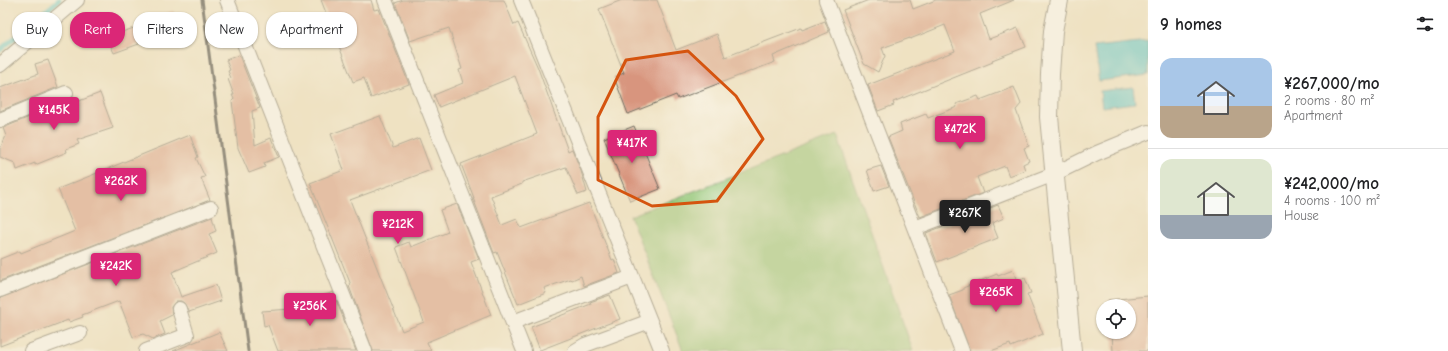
<!DOCTYPE html>
<html lang="en">
<head>
<meta charset="utf-8">
<style>
	body { margin:0; font-family:"Comic Neue",sans-serif; background:#f2f2f2; color:#202124; height:100vh; display:flex; flex-direction:column; font-size:15px; white-space:nowrap }
	* { box-sizing:border-box; margin:0 }
	p { font-size:13px; color:#757577 }
	.icon { flex:none; width:22px; height:22px; fill:none; stroke:currentColor; stroke-width:2; stroke-linecap:round; stroke-linejoin:round }
	.map { position:relative; flex:1; overflow:hidden }
	.details { display:flex; flex-direction:column; background:#fff; width:300px }
	.details>* { flex:none }
	.top-card { position:absolute; left:12px; top:12px; width:380px; height:36px; display:flex; gap:8px }
	.fabs { position:absolute; left:1096px; top:299px; display:grid; gap:8px }
	.fabs a { display:grid; place-items:center; width:40px; height:40px; border-radius:50%; background:#fff; box-shadow:0 1px 3px #0004; font-size:20px }
	.price { position:absolute; translate:-50% -34px; padding:0 9px; border-radius:4px; background:#db2777; color:#fff; font-size:13px; line-height:26px; filter:drop-shadow(0 1px 2px #0008) }
	.price::after { content:''; position:absolute; left:50%; top:24px; width:12px; height:9px; margin-left:-6px; background:inherit; clip-path:polygon(0 0,100% 0,50% 100%) }
	.price.on { background:#222; color:#fff }
	ul { padding:0; list-style:none }
	li { display:flex; align-items:center; gap:12px; height:100px; padding:0 12px }
	li+li { border-top:1px solid #e0e0e0 }
	li span { display:grid; place-items:center; flex:none; width:112px; height:80px; border-radius:12px; color:#555 }
	li>.icon { margin-inline-start:auto }
	span .icon { width:48px; height:48px; fill:#fffc; stroke-width:1 }
	li b { font-size:17px }
	h2 { display:flex; justify-content:space-between; align-items:center; height:48px; padding:0 12px; font-size:17px }
	.tag { padding:0 14px; border-radius:16px; background:#fff; box-shadow:0 1px 3px #0004; font-size:14px; line-height:36px }
	.tag.on { background:#db2777; color:#fff }
	main { display:flex; flex:1; min-height:0 }
	.map>svg:first-child { display:block }
	.green { fill:#93c677; stroke:#5f7851 }
	.water { fill:#5ac7cf; stroke:#42797d }
	.lines { fill:none; stroke-linecap:round; stroke-linejoin:round }
	.stream { stroke:#5ac7cf; stroke-width:5 }
	.building { fill:#d8957e }
	.minor-casing { stroke:#706b60; stroke-width:16 }
	.tertiary-casing { stroke:#706b60; stroke-width:20 }
	.minor { stroke:#fff; stroke-width:14 }
	.tertiary { stroke:#fff; stroke-width:18 }
	.rail { stroke:#2b2b2b; stroke-width:3 }
	.marked { fill:none; stroke:#d5540f; stroke-width:3; stroke-linejoin:round }
</style>
</head>
<body>
<main>
<div class="map">
<svg width="1148" height="351" viewBox="0 0 1148 351">
	<rect width="100%" height="100%" fill="#fbf7ec"/>
	<filter id="ink" filterUnits="userSpaceOnUse"><feTurbulence type="fractalNoise" baseFrequency=".025" numOctaves="2"/><feDisplacementMap in="SourceGraphic" scale="8" xChannelSelector="R" yChannelSelector="G"/><feConvolveMatrix kernelMatrix="1 2 1 2 8 2 1 2 1" color-interpolation-filters="sRGB"/></filter>
	<filter id="wash" filterUnits="userSpaceOnUse"><feTurbulence type="fractalNoise" baseFrequency=".012" numOctaves="4" result="noise"/><feDisplacementMap in="SourceGraphic" scale="16" xChannelSelector="R" yChannelSelector="G"/><feGaussianBlur stdDeviation="0.9" result="paint"/><feColorMatrix in="noise" values="0 0 0 0 0 0 0 0 0 0 0 0 0 0 0 0 0 1.4 0 .05"/><feComposite in="paint" operator="in"/></filter>
	<g filter="url(#wash)">
		<rect width="100%" height="100%" fill="#efe2c2"/>
		<path class="green" d="M837,135l76,216h-230l-53,-135z"/>
		<path class="water" d="M1148,41v34l-49,6 -5,-34z
			M1133,87l2,16 -33,4 -2,-16z"/>
		<g class="lines">
			<path class="stream" d="M0,50l59,-50"/>
		</g>
		<g id="blocks">
			<path class="building" d="M321,0h50l3,10 5,-1 30,75 -38,14 -7,-20 -11,4z
				M403,0h101l10,25 4,-2 20,45 30,83 4,-2 9,22 6,21 -9,3 -12,-28 -44,15v2l-31,12 11,29 15,-6 4,9 68,-25 23,57 2,-1 5,14 -35,13 -3,-10 -9,4 -1,-1 -27,9 2,5 -28,11 -21,-52 -3,1 -21,-55h1l-13,-34 76,-30 -22,-58 -76,31 -5,-12 29,-12 -4,-13 3,-1 -13,-41 -39,13 -15,-38z
				M622,0h35l19,50 41,-16 8,23 76,-29 1,2 23,-9 4,11 -56,24 2,6 -97,37 -2,-4 -48,19 -14,-37 10,-4 -25,-64z
				M869,0h41l3,9 23,-9h78l-34,14 9,25 29,-11 8,19 -34,13 1,2 -100,40 1,3 -16,6 -10,-26 87,-34 -10,-26 -35,14v-1l-28,10 3,8 -7,16 -14,-8 -21,-54z
				M173,11l5,14 -13,5 -5,-15z
				M134,28l5,16 -25,9 -7,-16z
				M239,55l21,53 -8,3 3,34 16,-7 8,19 -15,6 1,4 -16,6 -11,-25 -6,-47 2,-2 -2,-4h2l-6,-16 3,-1 -3,-7 2,-1 -4,-10z
				M48,60l10,27 -58,24v-23l38,-14 -3,-10z
				M1014,87l7,17 -5,6 13,36 -5,2 5,13 -6,3 2,6 -16,6 -4,-10 -28,11 6,16 -63,24 -32,-80 14,-6 -2,-7 26,-10 2,4 29,-11 -1,-3 22,-8 2,4z
				M100,93l13,35 -36,12 2,4 -13,5 1,3 -32,13v-2l-18,7 -2,-7 -15,-6v-8l6,-13 -3,-8 60,-25 3,3z
				M380,116l13,32 26,-10 12,32 -81,30 52,131 22,-9 -28,-75 13,-5 2,5 37,-15 -8,-22 17,-6 22,55 -8,3 20,53 -64,27 4,9h-58l-24,-65 2,-1 -41,-102 34,-13 -13,-36z
				M634,126l26,63 -30,12 -26,-63z
				M190,135l8,22 -2,1 9,19 -4,1 9,22 -210,81v-22l20,-8 1,2 54,-22 -17,-42z
				M881,166l8,20 -15,5 -7,-21z
				M998,205l6,13 -12,5 6,15 -61,24 -11,-29z
				M212,217l4,14 -7,3 8,19 -45,19 9,25 35,-12 5,16 -32,11 -5,-9 -3,-2h-5l-5,6 1,8 -12,6 5,13 -12,5 -10,-5 -10,3 -14,-36 -37,14 1,2 -14,5 -1,-2 -68,26v-48z
				M1013,270l4,11 8,-3 6,15 -4,1 16,40 -32,13 -1,-3 -19,7h-21l-21,-56 14,-5v-2l34,-14 1,2z
				M333,292l23,59h-78l-10,-26 -4,1 -2,-15 30,-2z
				M610,295l10,24 -80,31 -9,-23 60,-23 -1,-2z
				M1148,296v55h-35l-1,-19h17v-26h-20l-1,-6z
				M219,332l9,19h-55z"/>
		</g>
	</g>
	<g filter="url(#ink)">
		<use href="#blocks" fill-opacity="0" stroke="#706b60" stroke-width="1"/>
		<g class="lines">
			<defs>
				<path id="minor" d="M227,0l138,351
					M385,0l139,351
					M521,0l141,351
					M826,0l136,351
					M0,65l77,-65
					M0,120l66,-27
					M915,228l139,-54 43,-21 51,-21
					M0,290l211,-82
					M513,322l119,-45
					M31,351l49,-18
					M146,351l41,-16 -8,-26
					M575,351l10,-6 65,-24"/>
				<path id="tertiary" d="M1059,0l-6,31 -3,43 -1,43 23,234"/>
			</defs>
			<use href="#minor" class="minor-casing"/>
			<use href="#tertiary" class="tertiary-casing"/>
			<use href="#minor" class="minor"/>
			<use href="#tertiary" class="tertiary"/>
			<path class="rail" d="M202,0l46,351"/>
		</g>
	</g>
	<path d="M0 0H1148V351H0ZM688,51l48,45 27,43 -46,62 -65,5 -54,-26v-63l28,-57z" fill="#efe2c2" fill-opacity=".55" fill-rule="evenodd"/>
	<path class="marked" d="M688,51l48,45 27,43 -46,62 -65,5 -54,-26v-63l28,-57z"/>
</svg>
<div class="fabs">
<a><svg class="icon" aria-label="locate" viewBox="0 0 24 24"><circle cx="12" cy="12" r="6"/><path d="M12 2v4M12 18v4M2 12h4M18 12h4"/></svg></a>
</div>
<b class="price" style="left:54px;top:131px">¥145K</b>
<b class="price" style="left:960px;top:150px">¥472K</b>
<b class="price" style="left:632px;top:164px">¥417K</b>
<b class="price" style="left:121px;top:202px">¥262K</b>
<b class="price on" style="left:965px;top:234px">¥267K</b>
<b class="price" style="left:398px;top:245px">¥212K</b>
<b class="price" style="left:116px;top:287px">¥242K</b>
<b class="price" style="left:996px;top:313px">¥265K</b>
<b class="price" style="left:310px;top:327px">¥256K</b>
<div class="top-card">
<a class="tag">Buy</a>
<a class="tag on">Rent</a>
<a class="tag">Filters</a>
<a class="tag">New</a>
<a class="tag">Apartment</a>
</div>
</div>
<section class="details">
<h2>9 homes<svg class="icon" aria-label="filters" viewBox="0 0 24 24"><path d="M4 7h16M4 17h16"/><circle cx="9" cy="7" r="2"/><circle cx="15" cy="17" r="2"/></svg></h2>
<ul>
<li><span style="background:linear-gradient(#a9c7e8 60%,#b9a48a 0)"><svg class="icon" aria-label="home" viewBox="0 0 24 24"><path d="M3 11l9-7 9 7M6 9v11h12V9"/></svg></span><div><b>¥267,000/mo</b><p>2 rooms · 80 m²</p><p>Apartment</p></div></li>
<li><span style="background:linear-gradient(#dfe7d0 70%,#9aa5b1 0)"><svg class="icon" aria-label="home" viewBox="0 0 24 24"><path d="M3 11l9-7 9 7M6 9v11h12V9"/></svg></span><div><b>¥242,000/mo</b><p>4 rooms · 100 m²</p><p>House</p></div></li>
</ul>
</section>
</main>
</body>
</html>
